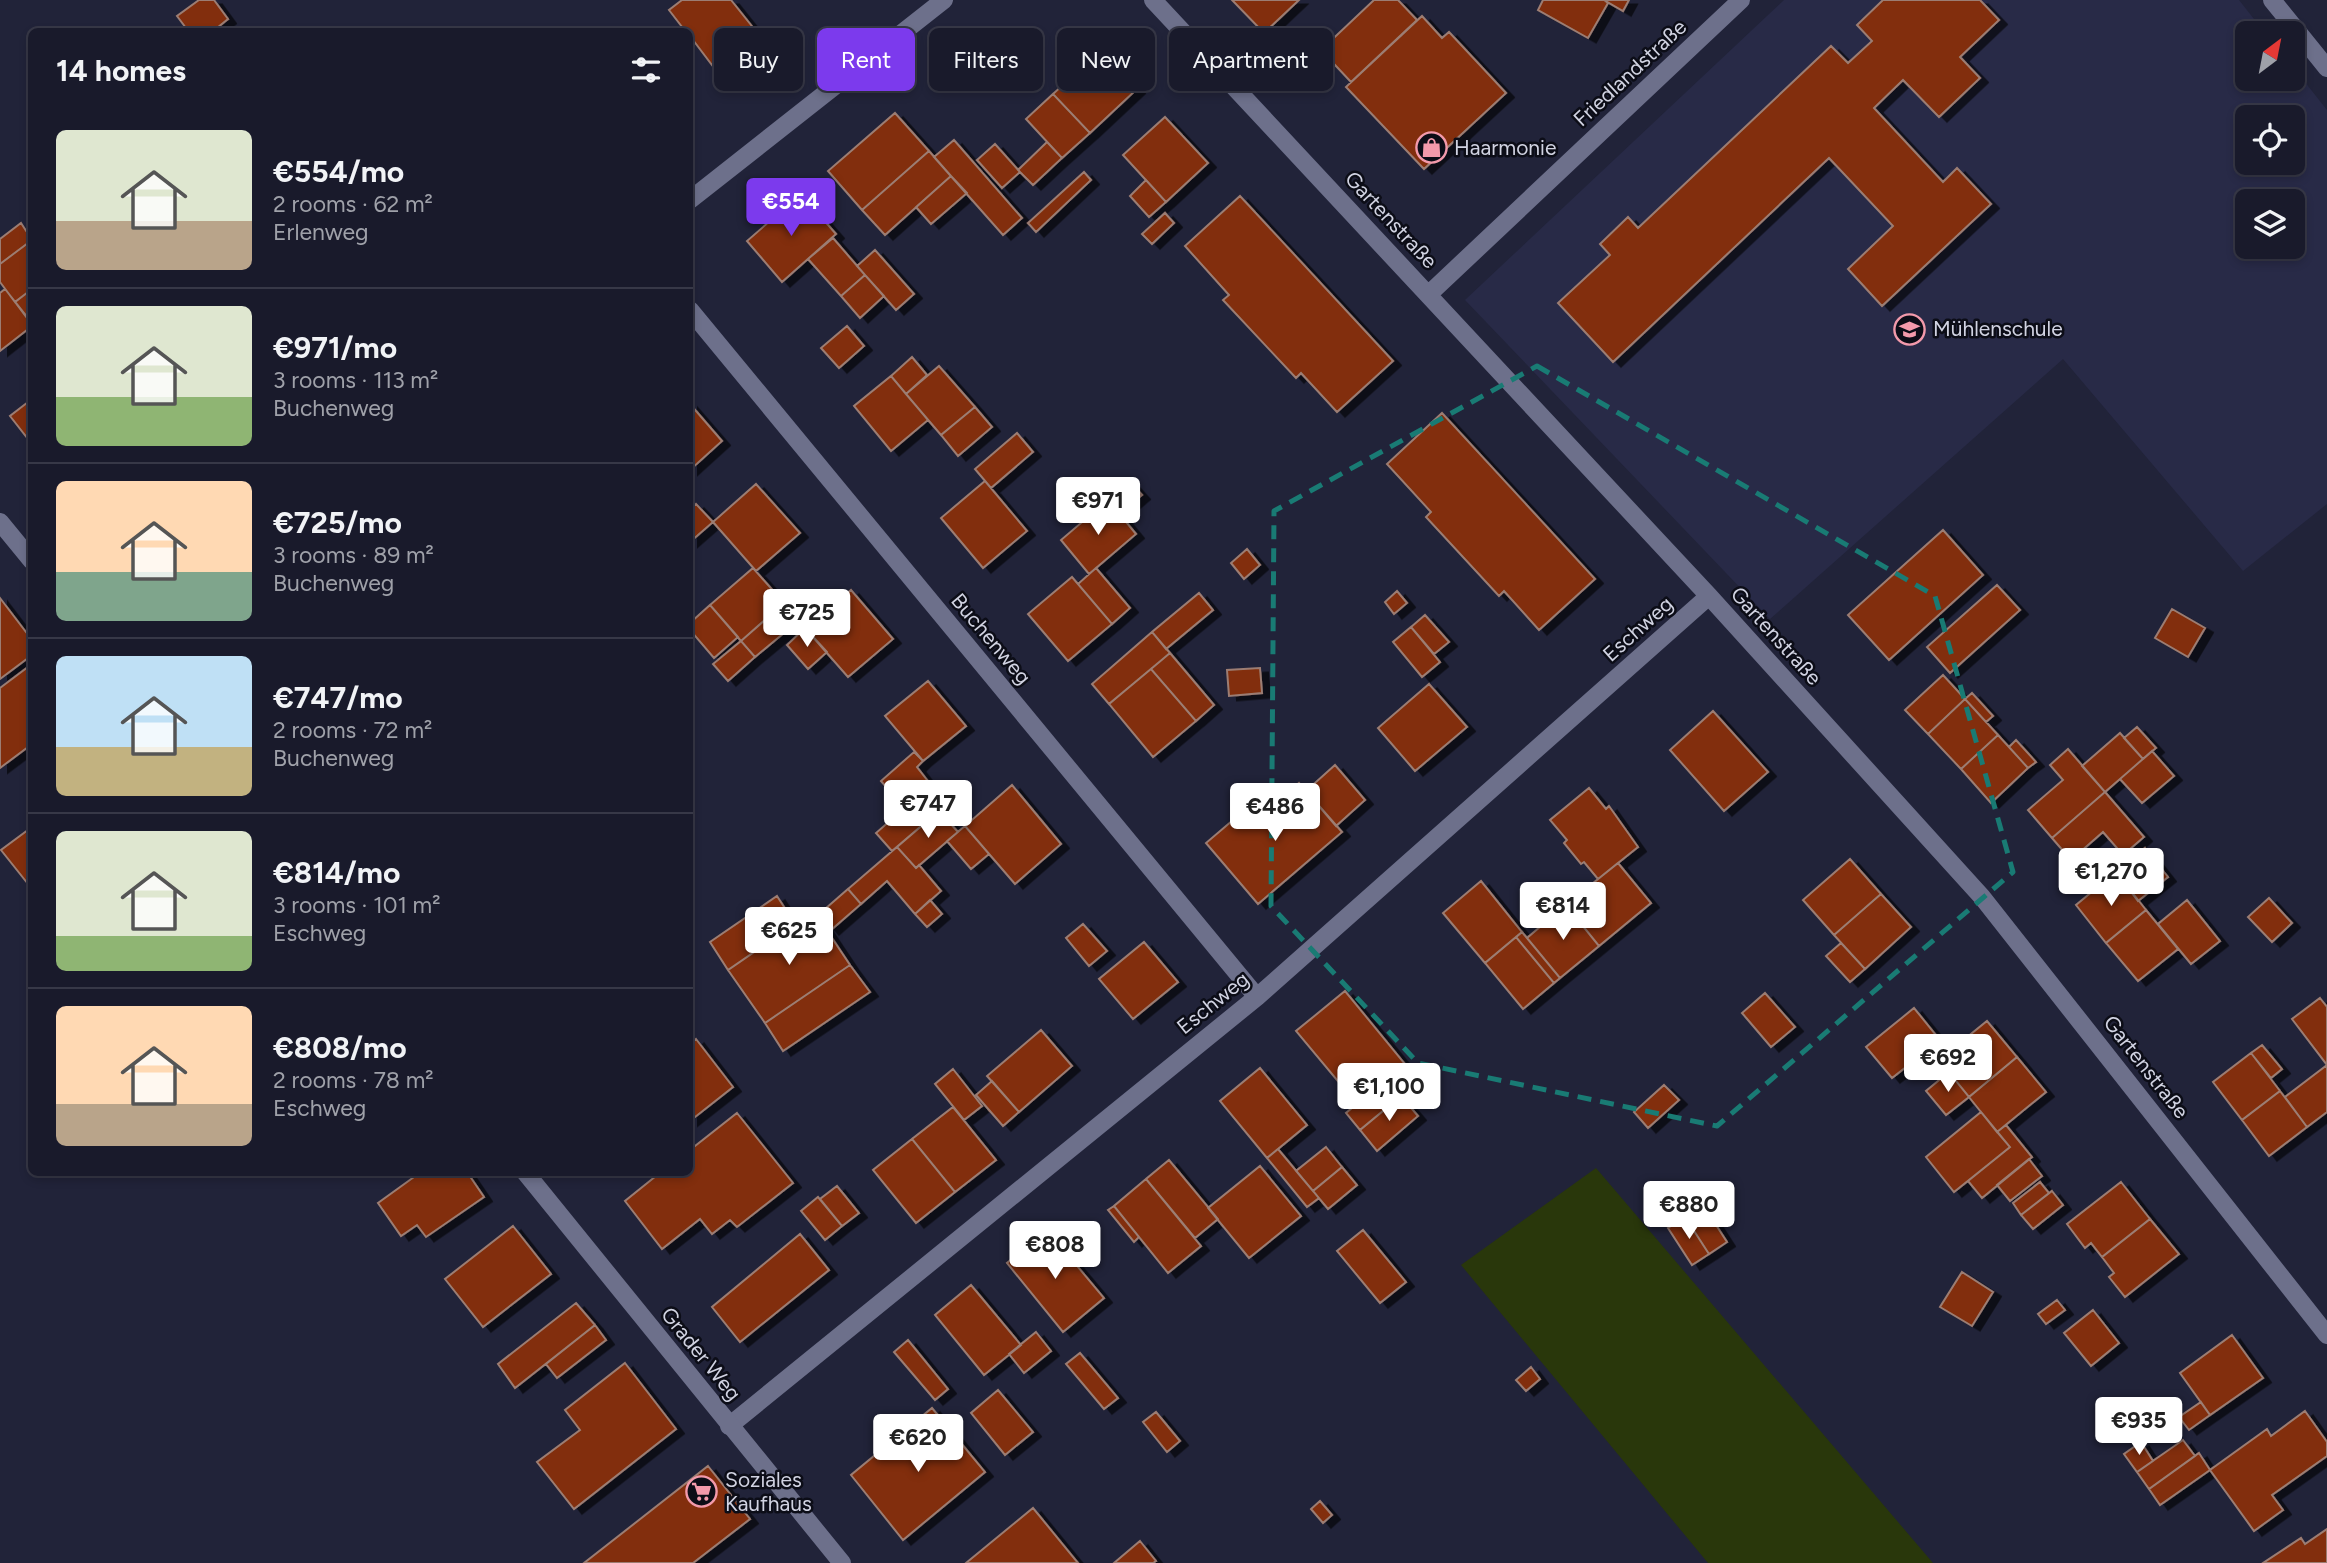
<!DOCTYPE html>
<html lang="en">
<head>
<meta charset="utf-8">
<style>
	body { margin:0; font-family:Figtree,sans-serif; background:#262737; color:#f1f3f6; height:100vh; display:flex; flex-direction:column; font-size:26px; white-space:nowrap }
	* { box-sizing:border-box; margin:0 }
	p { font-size:23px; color:#9fa1a9 }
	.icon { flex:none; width:38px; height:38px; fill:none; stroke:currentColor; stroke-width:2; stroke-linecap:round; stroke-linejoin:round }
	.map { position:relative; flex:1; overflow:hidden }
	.side { position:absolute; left:28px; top:28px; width:665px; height:1148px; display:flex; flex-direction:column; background:#191a2b; border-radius:10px; box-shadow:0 4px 10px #0003,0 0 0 2px #373847 }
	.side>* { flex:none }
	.top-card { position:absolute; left:714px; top:28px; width:665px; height:63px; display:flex; gap:14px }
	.needle { width:46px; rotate:32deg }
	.fabs { position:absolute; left:2235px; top:21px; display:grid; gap:14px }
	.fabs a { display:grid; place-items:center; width:70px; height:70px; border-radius:10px; background:#191a2b; box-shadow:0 4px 10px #0003,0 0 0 2px #373847; font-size:35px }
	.price { position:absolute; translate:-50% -60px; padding:0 16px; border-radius:7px; background:#fff; color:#222; font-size:23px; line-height:46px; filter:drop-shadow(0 2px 4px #0008) }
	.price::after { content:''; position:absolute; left:50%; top:42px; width:21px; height:16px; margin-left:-10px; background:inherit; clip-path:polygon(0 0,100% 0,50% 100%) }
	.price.active { background:#7c3aed; color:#fff }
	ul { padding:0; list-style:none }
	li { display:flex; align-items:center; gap:21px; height:175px; padding:0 28px }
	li+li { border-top:2px solid #373847 }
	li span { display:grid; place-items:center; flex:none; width:196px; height:140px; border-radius:10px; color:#555 }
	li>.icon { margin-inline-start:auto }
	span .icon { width:84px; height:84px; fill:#fffc; stroke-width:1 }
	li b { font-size:30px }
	h2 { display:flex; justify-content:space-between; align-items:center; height:84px; padding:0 28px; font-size:30px }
	.chip { padding:0 24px; border-radius:10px; background:#191a2b; box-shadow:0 4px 10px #0003,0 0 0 2px #373847; font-size:24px; line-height:63px }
	.chip.active { background:#7c3aed; color:#fff }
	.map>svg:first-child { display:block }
	.built { fill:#282a47; fill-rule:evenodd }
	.green { fill:#29370b }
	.building { fill:#822d08; stroke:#9c7d73; stroke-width:2; filter:url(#shadow) }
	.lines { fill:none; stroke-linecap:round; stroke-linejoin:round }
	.street { stroke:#6d708b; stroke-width:18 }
	.secondary { stroke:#6d708b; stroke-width:18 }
	.marked { fill:none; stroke:#197b74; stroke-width:5; stroke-dasharray:14 9; stroke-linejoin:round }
	.labels { text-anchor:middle; stroke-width:5; stroke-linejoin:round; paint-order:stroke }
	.street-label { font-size:21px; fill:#d1d3e2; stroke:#0c0d17 }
	.poi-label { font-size:21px; fill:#d1d3e2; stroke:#0c0d17; text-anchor:start }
</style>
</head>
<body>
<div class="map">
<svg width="2327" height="1563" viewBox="0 0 2327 1563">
	<defs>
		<filter id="shadow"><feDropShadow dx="8" dy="4.5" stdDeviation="0" flood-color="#0009"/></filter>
	</defs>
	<rect width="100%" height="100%" fill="#212339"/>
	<path class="built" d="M1784,0h455l26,33h-18v46h45l1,-12 34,43v394l-84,67 -180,-212 -293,260 -305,-319zM2247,117h45v46h-45zM2247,201h45v46h-45z"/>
	<path class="green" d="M1596,1168l337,395h-225l-247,-298z"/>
	<path class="building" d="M199,0h15l14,19 -16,13h-23l-12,-16z
		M682,0h49l24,30 -43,35 -22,-29v-4h-4l-17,-22z
		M1232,0h67l-35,33z
		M1374,0h24l19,20 -66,62 -30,-32z
		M1543,0h61l4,3 -20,35 -50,-28z
		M1604,0h25l-6,11z
		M1883,0h97l19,20 -39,37 20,21 -41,39 -36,-37 -29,28 69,74 14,-14 34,36 -109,102 -34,-37 45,-43 -64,-68 -216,204 -55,-59 52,-48 -10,-11 28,-27 10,11 193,-182 17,17 24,-22 -15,-16z
		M1422,16l20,22 7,-6 57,61 -82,76 -78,-82z
		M1101,50l36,39 -47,44 -37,-39z
		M1053,94l37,39 -28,25 -36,-39z
		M895,113l34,38 -67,59 -34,-39z
		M1165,117l43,46 -42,39 -43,-47z
		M954,140l68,78 -19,17 -69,-78z
		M1047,142l15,16 -29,27 -15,-15z
		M995,144l25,28 -18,16 -25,-28z
		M929,151l22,25 -66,59 -23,-25z
		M1084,172l7,8 -55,52 -8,-9z
		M951,176l16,17 -36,31 -15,-17z
		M1146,180l20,22 -17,15 -19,-21z
		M801,194l35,40 -54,48 -35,-41z
		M1240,196l153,165 -56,51 -36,-39 -5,5 -73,-78 6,-5 -44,-49z
		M1165,213l9,10 -22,21 -10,-10z
		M21,223l11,17 -32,24v-25z
		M833,238l32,37 -24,21 -33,-37z
		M32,240v49l-17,13 -15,-20v-18z
		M875,250l39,44 -18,16 -39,-44z
		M865,275l19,21 -24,22 -19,-22z
		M5,289l27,34v3l-32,25v-58z
		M32,289v32l-2,1 -15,-20z
		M847,326l17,20 -25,22 -18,-20z
		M912,357l15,18 -21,19 -15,-18z
		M939,366l36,41 -34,28 -35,-41z
		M891,376l37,44 -37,31 -37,-45z
		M32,399v45l-22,-28z
		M690,404l32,37 -32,29z
		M975,407l17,20 -34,29 -17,-21z
		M1442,413l153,166 -56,51 -35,-39 -5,5 -73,-79 5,-5 -44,-48z
		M1017,433l16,19 -42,36 -16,-19z
		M985,481l42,50 -44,37 -42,-50z
		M756,484l44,49 -44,38 -43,-49z
		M1132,484l10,11 -13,11 -10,-11z
		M1108,500l28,34 -47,40 -28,-34z
		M696,504l17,18 -23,20v-32z
		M1943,530l40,45 -94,85 -41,-45z
		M1247,549l13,16 -16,14 -13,-16z
		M753,568l31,35 -43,38 -31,-36z
		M1096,568l34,40 -18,16 -34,-40z
		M1072,577l40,47 -44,37 -40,-47z
		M1997,585l23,25 -70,63 -23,-26z
		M851,590l42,49 -45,38 -43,-49z
		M1397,591l10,12 -13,11 -9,-12z
		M1199,593l14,17 -47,39 -14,-17z
		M0,598l32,42v15l-32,24z
		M787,601l15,17 -47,39 -14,-16z
		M710,605l28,32 -24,21 -24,-28v-7z
		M2172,609l33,19 -17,29 -33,-19z
		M1425,615l24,27 -15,12 -23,-27z
		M1411,627l29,35 -18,15 -29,-35z
		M805,628l22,24 -19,17 -21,-24z
		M1152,632l18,21 -61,51 -17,-20z
		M741,641l14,16 -27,24 -15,-17z
		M1170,653l44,52 -18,16 -45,-52z
		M32,664v80l-32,24v-80z
		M1260,668l2,25 -33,3 -2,-26z
		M1151,669l45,52 -43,36 -44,-53z
		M1943,675l22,24 -37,35 -23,-24z
		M928,681l38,45 -43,35 -38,-45z
		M1429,684l38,43 -52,44 -37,-43z
		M1972,693l21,23 -7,6 -21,-23z
		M1965,699l33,36 -37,34 -33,-35z
		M1713,711l55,61 -44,39 -54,-61z
		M2137,727l19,21 -13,11 -19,-21z
		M2120,733l23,26 -38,33 -23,-26z
		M1998,735l30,33 -37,35 -30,-34z
		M2016,740l20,22 -8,6 -19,-21z
		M2068,749l37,43 -53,46 -24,-28 35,-30 -13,-15z
		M2152,751l22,25 -32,27 -22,-24z
		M914,752l9,9 -6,6 14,18 -27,23 -23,-27z
		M1335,765l30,35 -29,26 -30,-35z
		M1299,783l43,49 -84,72 -52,-61 33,-28 10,12z
		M931,785l17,18 -56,48 -16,-18z
		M1012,785l49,59 -46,40 -50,-58z
		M1589,788l17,21 3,-3 29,41 -40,32 -14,-17 -3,2 -17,-21 3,-3 -17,-20z
		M2105,792l39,45 -21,18 -20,-23 -32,28 -19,-22z
		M939,811l19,21 -42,36 -19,-21z
		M965,826l24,28 -18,15 -24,-28z
		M32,827v62l-31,-39z
		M897,847l19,21 3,-3 22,26 -26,23 -28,-33 -26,23 -13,-15z
		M2145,848l23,29 -30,24 -22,-29z
		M1850,859l31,35 -47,41 -31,-35z
		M1618,863l33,40 -52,43 -33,-41z
		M2116,872l30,38 -40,33 -30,-38z
		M1481,881l41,51 -37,31 -42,-50z
		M848,889l13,15 -30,26 -13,-15z
		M1881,894l30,33 -46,42 -31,-34z
		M777,896l18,28 -67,46 -18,-28z
		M2269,898l23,25 -20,19 -24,-25z
		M930,900l12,14 -15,13 -12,-13z
		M2187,900l33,41 -29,23 -33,-40z
		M1566,905l33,41 -39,32 -33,-40z
		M2146,910l32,39 -40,32 -32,-38z
		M814,911l36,54 -85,58 -37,-53z
		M1083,924l24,27 -18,15 -23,-28z
		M1522,932l38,46 -6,5 -38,-46z
		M1516,937l38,46 -31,26 -38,-46z
		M1144,942l34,40 -45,37 -34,-40z
		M1841,943l24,26 -15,13 -24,-26z
		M850,965l20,27 -87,59 -18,-28z
		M1345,991l60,73 -48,40 -61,-73z
		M1765,993l30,34 -24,20 -29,-34z
		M2320,998l7,9v58l-35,-46z
		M1914,1008l26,32 -48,38 -26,-31z
		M1987,1021l30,36 -48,40 -30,-37z
		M1041,1030l31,36 -53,46 -32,-36z
		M696,1039l37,48 -43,34v-76z
		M2262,1045l20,24 -11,9 -20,-25z
		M2251,1053l29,38 -38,29 -29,-38z
		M2017,1057l29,35 -49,40 -28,-35z
		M2327,1065v47l-20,15 -22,-30z
		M1260,1068l47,57 -40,33 -47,-57z
		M953,1069l29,37 -18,14 -29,-36z
		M1949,1072l20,25 -23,18 -20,-24z
		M1387,1079l14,17 -41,34 -14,-17z
		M992,1081l27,31 -16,14 -27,-31z
		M1664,1085l15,15 -31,28 -14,-16z
		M2280,1091l27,36 -38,29 -27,-36z
		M1401,1096l17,20 -41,35 -17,-21z
		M953,1107l43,53 -41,32 -43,-53z
		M1981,1112l29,35 -56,45 -28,-35z
		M737,1113l56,70 -56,44 -7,-7 -18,14 -12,-15 -38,30 -37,-48 36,-29h29v-22z
		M2006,1125l26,32 -50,41 -14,-17 42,-34 -13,-15z
		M912,1139l43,53 -39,31 -43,-53z
		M1326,1147l16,20 -29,24 -17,-20z
		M1278,1149l41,49 -12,9 -40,-49z
		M2029,1159l13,17 -32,25 -13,-16z
		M1169,1160l49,59 -23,19 -49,-59z
		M1260,1166l41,50 -52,42 -41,-50z
		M1342,1167l15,18 -29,24 -15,-18z
		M421,1172h46l17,25 -58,40 -9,-12 -16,11 -23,-33z
		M1146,1179l55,67 -33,27 -54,-67z
		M2040,1182l9,11 -28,22 -8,-12z
		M2121,1182l29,37 -48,38 -11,-14 -6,5 -18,-24z
		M837,1186l22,27 -17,13 -22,-27z
		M2052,1191l11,14 -30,24 -12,-14z
		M818,1197l24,29 -17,14 -24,-29z
		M1698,1197l29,45 -18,12 -29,-45z
		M1114,1206l25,31 -5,5 -26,-32z
		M1685,1217l24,37 -17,11 -24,-37z
		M2150,1219l29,35 -54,43 -16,-20 5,-4 -12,-16z
		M513,1226l38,48 -68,53 -38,-48z
		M1047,1230l57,68 -41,34 -56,-69z
		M1363,1230l43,52 -26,21 -43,-52z
		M800,1234l29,36 -89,72 -28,-35z
		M1962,1272l31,20 -21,34 -32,-19z
		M971,1285l50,60 -37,30 -49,-60z
		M2057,1300l8,10 -19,14 -8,-10z
		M576,1303l19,22 -80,63 -17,-24z
		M2093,1310l26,33 -28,23 -27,-33z
		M595,1325l11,15 -49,38 -11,-14z
		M1036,1332l15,19 -27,22 -15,-19z
		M2232,1335l31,43 -53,37 -30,-42z
		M908,1340l40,49 -13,11 -41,-48z
		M1080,1353l38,45 -14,11 -38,-45z
		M625,1363l51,66 -102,80 -37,-47 43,-32 -15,-20z
		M1531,1367l9,12 -14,12 -10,-11z
		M998,1390l35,42 -28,23 -34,-42z
		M2201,1402l9,13 -21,15 -10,-13z
		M932,1408l53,64 -82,68 -52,-65z
		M2305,1411l22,31v14l-55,39 11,15 -29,21 -44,-61 57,-41 4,7z
		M1156,1412l24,29 -13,11 -24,-30z
		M2183,1440l12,16 -46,33 -12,-17z
		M2141,1442l12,19 -16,11 -13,-18z
		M2199,1453l11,17 -50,35 -11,-16z
		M708,1466l42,53 -57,44h-109z
		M1320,1501l12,14 -9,8 -12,-14z
		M1033,1508l45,55h-112z
		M2327,1529v34h-64l38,-25 4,6z
		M1140,1541l16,20 -3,2h-39z"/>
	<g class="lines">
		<path class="street" d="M1153,0l556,596 273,301 345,438
			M2272,0l55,68
			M690,200l254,-200
			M1429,294l312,-294
			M690,310l567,687
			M729,1426l528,-429 452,-401"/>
		<path class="secondary" d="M0,522l32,39
			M525,1172l317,391"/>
	</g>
	<path class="marked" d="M1537,366l398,230 78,276 -296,254 -299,-63 -147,-157 3,-395z"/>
	<defs>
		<symbol id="shop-ring" viewBox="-11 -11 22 22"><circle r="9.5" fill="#0c0d17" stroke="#f39aab" stroke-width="1.5"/><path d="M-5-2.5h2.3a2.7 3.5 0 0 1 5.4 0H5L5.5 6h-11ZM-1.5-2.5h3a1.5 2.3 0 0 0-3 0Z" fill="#f39aab"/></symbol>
		<symbol id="school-ring" viewBox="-11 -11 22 22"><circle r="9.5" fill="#0c0d17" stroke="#f39aab" stroke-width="1.5"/><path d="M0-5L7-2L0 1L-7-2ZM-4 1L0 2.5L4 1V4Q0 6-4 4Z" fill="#f39aab"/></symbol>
		<symbol id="supermarket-ring" viewBox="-11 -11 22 22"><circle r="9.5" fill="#0c0d17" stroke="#f39aab" stroke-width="1.5"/><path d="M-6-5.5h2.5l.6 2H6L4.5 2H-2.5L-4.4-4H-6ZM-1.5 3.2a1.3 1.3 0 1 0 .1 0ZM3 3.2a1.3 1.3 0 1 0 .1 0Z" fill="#f39aab"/></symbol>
	</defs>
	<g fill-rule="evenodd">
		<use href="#shop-ring" x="1414" y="130" width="35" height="35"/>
		<use href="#school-ring" x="1892" y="312" width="35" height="35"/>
		<use href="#supermarket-ring" x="684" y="1474" width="35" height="35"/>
	</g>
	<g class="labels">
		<g class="street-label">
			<text transform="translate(1630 73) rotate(-43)" y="7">Friedlandstraße</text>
			<text transform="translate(1391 220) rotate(47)" y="7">Gartenstraße</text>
			<text transform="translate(1638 629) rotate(-42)" y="7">Eschweg</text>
			<text transform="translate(1776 636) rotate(48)" y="7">Gartenstraße</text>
			<text transform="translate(991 639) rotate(50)" y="7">Buchenweg</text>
			<text transform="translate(1213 1003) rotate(-39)" y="7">Eschweg</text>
			<text transform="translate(2146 1067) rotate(52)" y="7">Gartenstraße</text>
			<text transform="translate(701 1354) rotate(51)" y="7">Grader Weg</text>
		</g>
		<g class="poi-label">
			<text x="1454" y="155">Haarmonie</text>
			<text x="1933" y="336">Mühlenschule</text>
			<text x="725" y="1487">Soziales<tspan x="725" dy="24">Kaufhaus</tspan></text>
		</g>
	</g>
</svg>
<div class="fabs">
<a><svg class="needle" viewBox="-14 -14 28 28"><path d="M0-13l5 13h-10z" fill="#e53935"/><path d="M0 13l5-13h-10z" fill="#9fa1a9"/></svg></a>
<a><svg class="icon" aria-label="locate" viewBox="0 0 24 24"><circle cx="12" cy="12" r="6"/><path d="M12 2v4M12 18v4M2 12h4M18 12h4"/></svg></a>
<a><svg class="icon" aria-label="layers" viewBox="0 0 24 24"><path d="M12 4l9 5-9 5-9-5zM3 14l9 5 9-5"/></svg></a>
</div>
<b class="price active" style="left:791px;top:238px">€554</b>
<b class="price" style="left:1098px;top:537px">€971</b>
<b class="price" style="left:807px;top:649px">€725</b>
<b class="price" style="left:928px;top:840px">€747</b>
<b class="price" style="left:1275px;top:843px">€486</b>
<b class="price" style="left:2111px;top:908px">€1,270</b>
<b class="price" style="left:1563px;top:942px">€814</b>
<b class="price" style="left:789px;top:967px">€625</b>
<b class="price" style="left:1948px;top:1094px">€692</b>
<b class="price" style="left:1389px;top:1123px">€1,100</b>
<b class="price" style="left:1689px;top:1241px">€880</b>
<b class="price" style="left:1055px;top:1281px">€808</b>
<b class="price" style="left:2139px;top:1457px">€935</b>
<b class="price" style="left:918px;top:1474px">€620</b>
<div class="top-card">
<a class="chip">Buy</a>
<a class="chip active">Rent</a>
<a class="chip">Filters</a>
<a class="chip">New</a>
<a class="chip">Apartment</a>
</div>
<section class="side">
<h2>14 homes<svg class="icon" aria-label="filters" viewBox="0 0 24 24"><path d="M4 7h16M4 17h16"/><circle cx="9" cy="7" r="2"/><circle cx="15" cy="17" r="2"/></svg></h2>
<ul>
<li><span style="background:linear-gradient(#dfe7d0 65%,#b9a48a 0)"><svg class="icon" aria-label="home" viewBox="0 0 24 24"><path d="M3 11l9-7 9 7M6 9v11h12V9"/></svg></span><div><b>€554/mo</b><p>2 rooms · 62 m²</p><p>Erlenweg</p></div></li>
<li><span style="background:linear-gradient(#dfe7d0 65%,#8fb573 0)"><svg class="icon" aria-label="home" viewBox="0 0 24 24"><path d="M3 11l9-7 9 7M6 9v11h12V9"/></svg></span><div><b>€971/mo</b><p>3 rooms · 113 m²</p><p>Buchenweg</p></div></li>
<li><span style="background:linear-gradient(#ffd9b3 65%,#7fa58c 0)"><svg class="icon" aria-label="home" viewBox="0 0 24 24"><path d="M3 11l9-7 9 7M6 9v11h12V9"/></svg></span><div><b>€725/mo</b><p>3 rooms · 89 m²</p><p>Buchenweg</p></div></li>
<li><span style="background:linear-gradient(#bfe0f5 65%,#c2b280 0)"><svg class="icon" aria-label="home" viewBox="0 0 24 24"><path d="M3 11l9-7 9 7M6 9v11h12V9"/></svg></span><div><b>€747/mo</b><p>2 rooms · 72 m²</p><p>Buchenweg</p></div></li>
<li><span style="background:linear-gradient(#dfe7d0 75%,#8fb573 0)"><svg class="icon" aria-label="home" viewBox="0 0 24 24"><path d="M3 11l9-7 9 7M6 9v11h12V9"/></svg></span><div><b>€814/mo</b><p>3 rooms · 101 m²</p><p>Eschweg</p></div></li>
<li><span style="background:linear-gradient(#ffd9b3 70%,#b9a48a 0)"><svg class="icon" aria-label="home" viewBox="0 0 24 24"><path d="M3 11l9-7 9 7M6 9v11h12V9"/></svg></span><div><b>€808/mo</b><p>2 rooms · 78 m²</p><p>Eschweg</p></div></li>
</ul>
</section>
</div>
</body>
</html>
